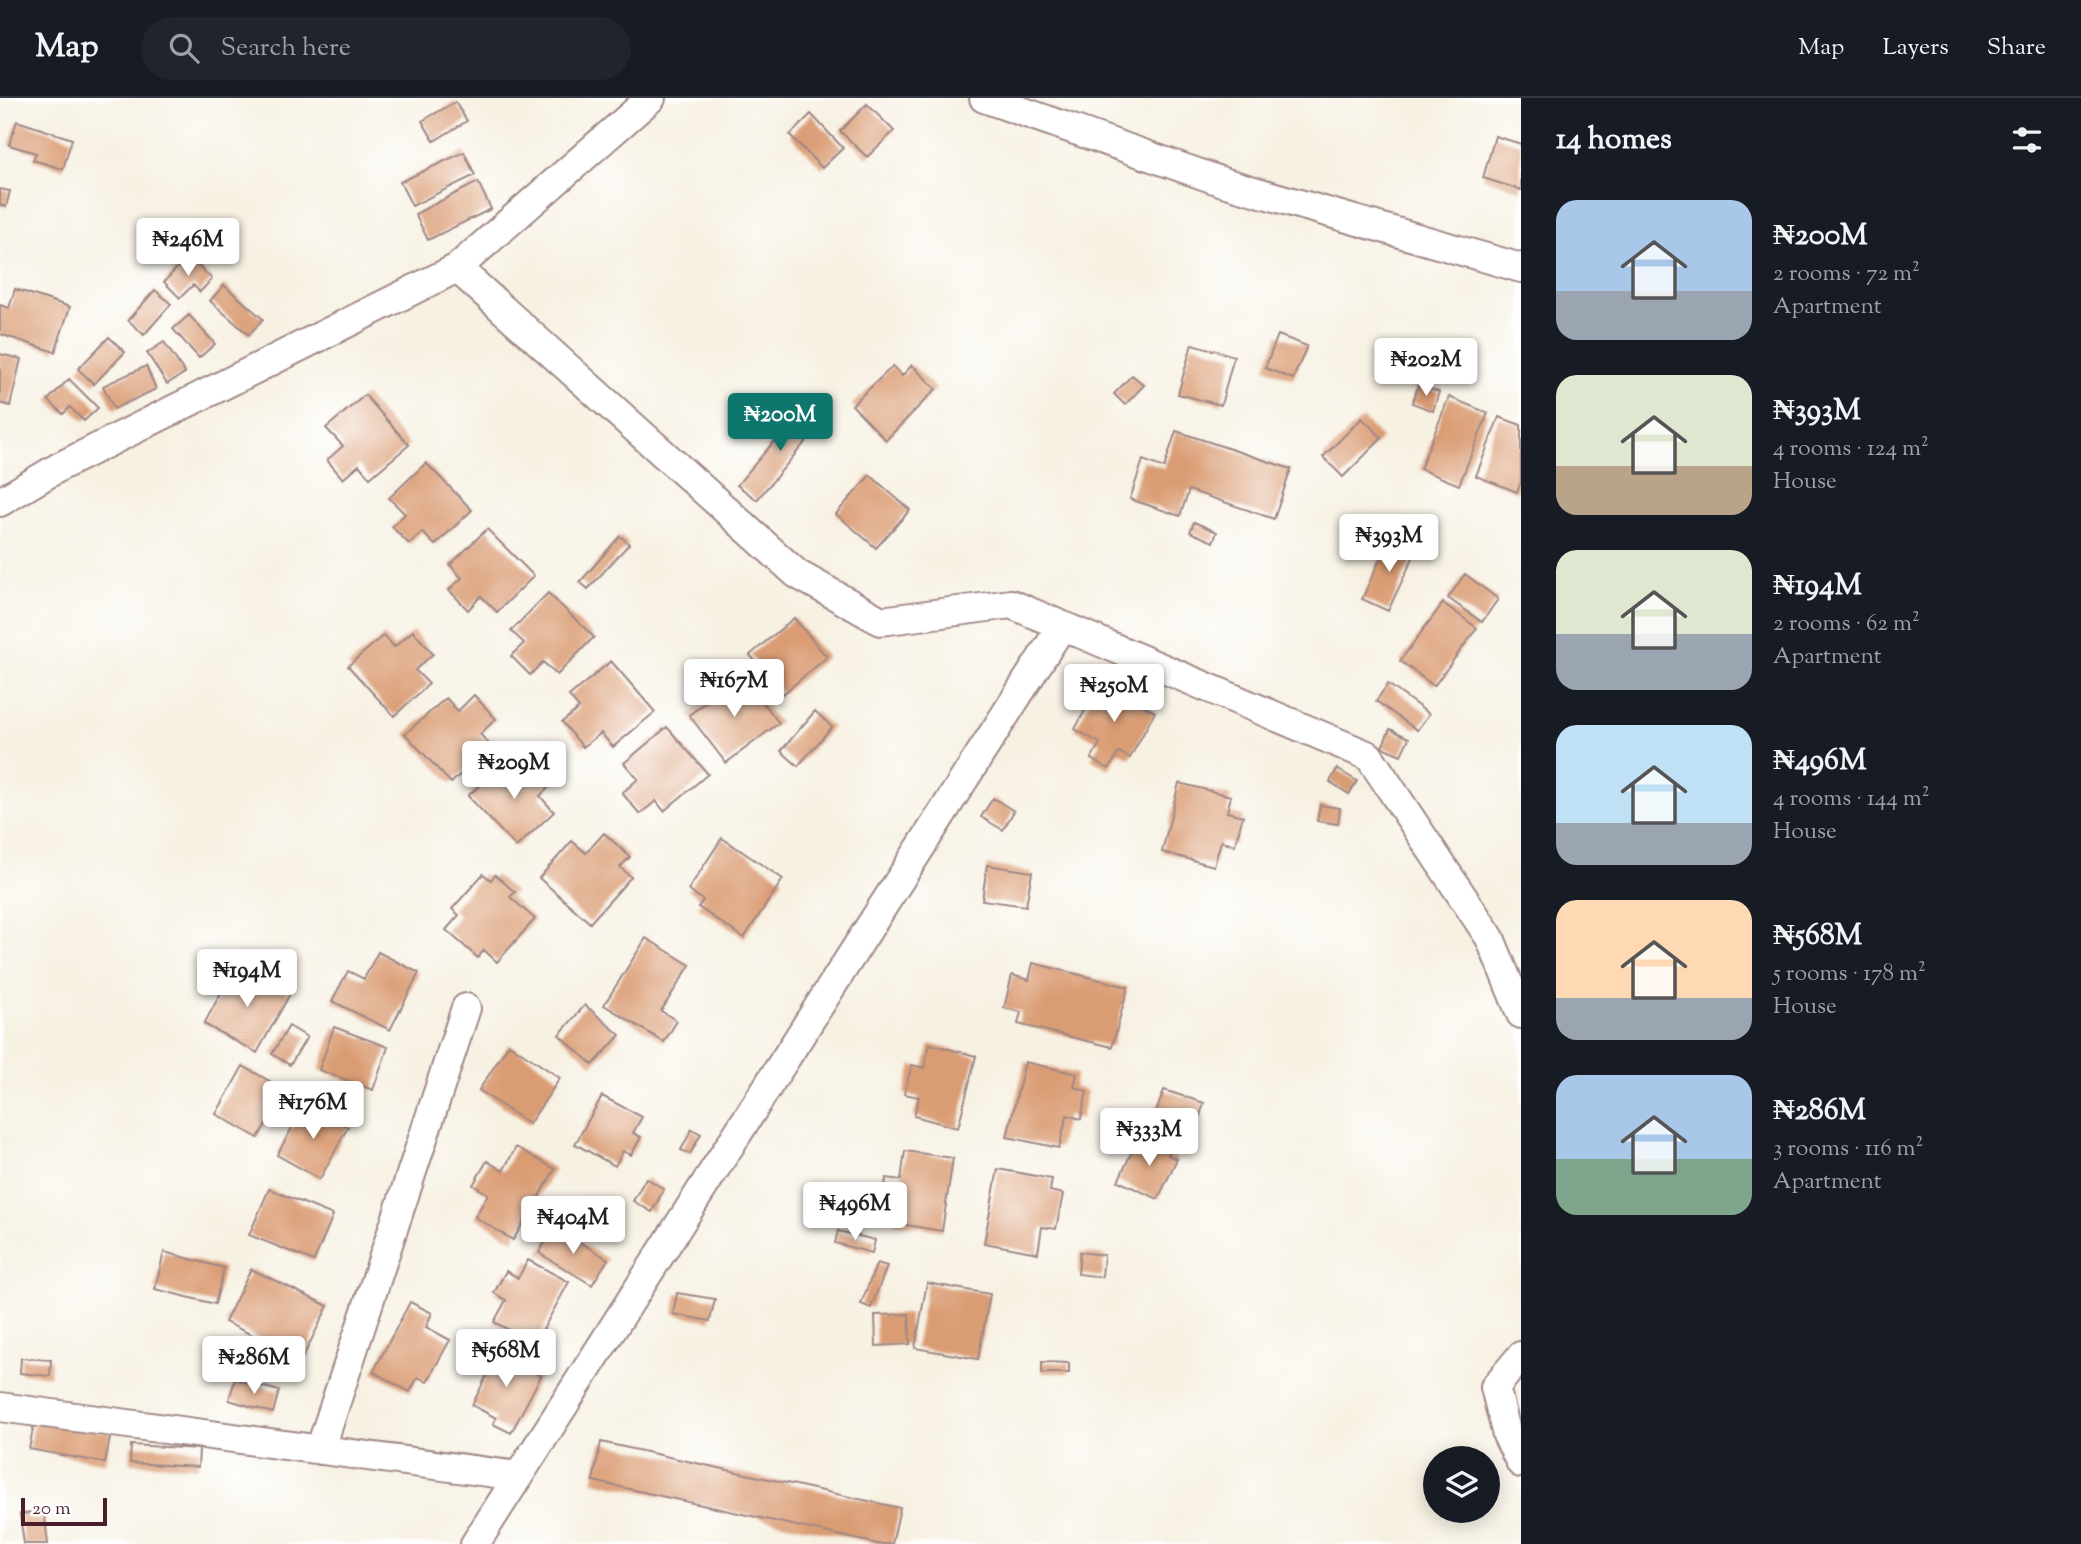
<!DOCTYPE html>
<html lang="en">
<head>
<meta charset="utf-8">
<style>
	body { margin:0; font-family:"Sorts Mill Goudy",serif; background:#20242c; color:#f1f3f6; height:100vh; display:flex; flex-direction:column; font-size:26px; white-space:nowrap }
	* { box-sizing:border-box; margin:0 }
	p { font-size:23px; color:#9ea1a6 }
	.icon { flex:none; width:38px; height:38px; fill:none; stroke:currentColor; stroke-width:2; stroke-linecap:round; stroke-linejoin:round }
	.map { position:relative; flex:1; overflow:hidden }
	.details { display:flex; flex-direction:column; background:#171b24; width:560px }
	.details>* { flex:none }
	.controls { position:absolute; left:1423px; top:1348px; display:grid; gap:14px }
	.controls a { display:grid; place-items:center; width:77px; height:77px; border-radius:50%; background:#171b24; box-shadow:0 4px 18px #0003; font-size:35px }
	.scale { position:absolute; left:21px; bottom:18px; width:86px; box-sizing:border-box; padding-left:7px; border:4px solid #4a1f2b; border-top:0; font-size:19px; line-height:24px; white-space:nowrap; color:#4a1f2b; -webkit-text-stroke:5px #fff; paint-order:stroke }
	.price { position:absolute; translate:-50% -60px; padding:0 16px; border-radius:7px; background:#fff; color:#222; font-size:23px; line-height:46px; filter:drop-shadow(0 2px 4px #0008) }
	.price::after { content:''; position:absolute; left:50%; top:42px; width:21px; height:16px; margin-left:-10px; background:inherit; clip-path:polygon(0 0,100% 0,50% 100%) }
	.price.active { background:#0f766e; color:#fff }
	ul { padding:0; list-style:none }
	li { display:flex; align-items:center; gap:21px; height:175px; padding:0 35px }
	li span { display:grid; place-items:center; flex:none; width:196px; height:140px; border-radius:21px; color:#555 }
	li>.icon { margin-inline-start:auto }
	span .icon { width:84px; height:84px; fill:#fffc; stroke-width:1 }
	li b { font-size:30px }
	h2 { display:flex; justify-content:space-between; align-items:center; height:84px; padding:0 35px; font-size:30px }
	header { display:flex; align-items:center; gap:42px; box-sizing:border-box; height:98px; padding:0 35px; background:#171b24; border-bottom:2px solid #363941 }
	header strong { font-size:33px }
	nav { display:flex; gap:38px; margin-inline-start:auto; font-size:24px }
	.search { width:490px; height:63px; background:#20242c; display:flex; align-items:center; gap:18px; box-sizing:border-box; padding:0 24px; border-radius:38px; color:#9ea1a6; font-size:26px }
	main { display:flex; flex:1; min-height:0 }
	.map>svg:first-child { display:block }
	.building { fill:#da9c73 }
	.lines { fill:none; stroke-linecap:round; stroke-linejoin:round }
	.street-casing { stroke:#a08886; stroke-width:32 }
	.street { stroke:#fff; stroke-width:28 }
</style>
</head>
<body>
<header>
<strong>Map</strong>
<div class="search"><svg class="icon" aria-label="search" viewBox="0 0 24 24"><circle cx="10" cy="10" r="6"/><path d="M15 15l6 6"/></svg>Search here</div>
<nav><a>Map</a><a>Layers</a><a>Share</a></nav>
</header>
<main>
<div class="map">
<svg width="1521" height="1446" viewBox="0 0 1521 1446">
	<rect width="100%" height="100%" fill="#fff"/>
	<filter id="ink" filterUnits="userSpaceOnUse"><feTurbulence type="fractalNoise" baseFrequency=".0143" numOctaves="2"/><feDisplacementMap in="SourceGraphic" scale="14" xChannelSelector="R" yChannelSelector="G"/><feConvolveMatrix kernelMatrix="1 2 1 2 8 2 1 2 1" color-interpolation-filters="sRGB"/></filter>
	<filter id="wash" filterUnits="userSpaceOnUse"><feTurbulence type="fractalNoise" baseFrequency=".00686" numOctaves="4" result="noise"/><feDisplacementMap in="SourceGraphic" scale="28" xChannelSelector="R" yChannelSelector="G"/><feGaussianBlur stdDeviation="1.57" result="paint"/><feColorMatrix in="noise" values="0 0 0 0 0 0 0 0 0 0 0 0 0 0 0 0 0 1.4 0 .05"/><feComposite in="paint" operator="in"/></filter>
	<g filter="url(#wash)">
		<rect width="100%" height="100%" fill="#f7f1e2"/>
		<g id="blocks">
			<path class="building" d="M455,4l12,19 -33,20 -12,-20z
				M867,6l27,27 -27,26 -27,-26z
				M811,16l32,34 -21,20 -32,-33z
				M17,23l55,18 -9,30 -30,-9 3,-7 -27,-8z
				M1495,38l26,8v46l-38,-12z
				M464,54l11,23 -63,31 -12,-24z
				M478,84l13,27 -63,31 -13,-26z
				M0,91l10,2 -4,16 -6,-2z
				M188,158l24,23 -12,13 -7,-7 -13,13 -16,-16z
				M224,187l39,34 -14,16 -39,-34z
				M15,191l55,18 -15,45 -55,-18v-29l9,3z
				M155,192l16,14 -27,31 -16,-15z
				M189,217l26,29 -16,14 -26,-29z
				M1278,237l29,11 -14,33 -28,-11z
				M109,239l16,15 -31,32 -16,-15z
				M164,244l21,31 -18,11 -20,-31z
				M1192,246l42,12 -13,49 -43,-11z
				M0,256l21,5 -11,47 -10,-3z
				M912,267l24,24 -50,51 -34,-35 41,-39 9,10z
				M146,268l10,23 -42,20 -11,-23z
				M1132,277l12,10 -19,20 -11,-11z
				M69,281l29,29 -14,13 -14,-14 -7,7 -15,-14z
				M1418,288l21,6 -6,19 -21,-8z
				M365,297l44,50 -39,33 -11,-13 -16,14 -16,-19 16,-14 -17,-18z
				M1449,299l39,16 -29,72 -39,-16z
				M804,308l19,15 -66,79 -20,-15z
				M1499,319l22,8v57l-4,10 -41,-16z
				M1362,320l20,20 -39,39 -20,-20z
				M1176,333l115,38 -17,50 -85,-29 -9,26 -50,-17 13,-39 21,8z
				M426,365l46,47 -37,35 -13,-13 -13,12 -17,-17 13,-13 -16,-16z
				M870,377l40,35 -34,38 -40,-34z
				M1194,424l23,10 -4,10 -23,-10z
				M487,431l47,47 -37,36 -16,-16 -13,14 -19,-20 13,-12 -12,-13z
				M620,438l9,8 -41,45 -8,-7z
				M1390,439l27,12 -29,62 -26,-12z
				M1465,476l33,25 -16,23 -34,-24z
				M548,495l46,44 -37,38 -14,-13 -13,13 -19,-19 13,-13 -13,-12z
				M1443,505l34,25 -43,58 -34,-25z
				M794,520l33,39 -44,37 -33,-39z
				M413,533l20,23 -18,16 14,14 -35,32 -46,-50 36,-31 10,12z
				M611,563l44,51 -42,35 -12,-14 -18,14 -21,-25 17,-14 -10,-12z
				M742,577l37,48 -53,40 -37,-48z
				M1100,585l55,29 -25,46 -11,-6 -10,17 -18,-10 9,-16 -25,-14z
				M1388,586l41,30 -12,16 -41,-29z
				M474,597l22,24 -16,15 11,12 -40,37 -46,-49 41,-36 12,13z
				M815,613l17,16 -34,39 -17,-15z
				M667,629l41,47 -44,37 -8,-10 -16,13 -18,-21 16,-14 -14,-16z
				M1390,631l19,9 -8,17 -19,-8z
				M506,662l14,16 12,-12 19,21 -11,11 14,16 -38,35 -48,-51z
				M1337,671l20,12 -8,13 -19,-12z
				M1179,685l52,13 -4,16 16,4 -8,29 -14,-4 -7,25 -52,-14z
				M993,700l21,13 -11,19 -22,-13z
				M1320,707l20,3 -2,16 -21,-3z
				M604,735l26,24 -10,10 11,10 -41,46 -51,-45 33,-37 14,12z
				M722,740l61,41 -39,59 -46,-31 5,-7 -15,-10z
				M987,767l45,7 -6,34 -44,-6z
				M483,776l8,6 4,-5 20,17 -5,5 25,22 -38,43 -13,-12 -6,8 -32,-28 13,-15 -7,-6z
				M646,840l44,27 -29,46 16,10 -13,21 -60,-37z
				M378,854l41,21 -29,57 -58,-29 16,-30 16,8z
				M1033,865l95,24 -16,60 -94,-23 3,-12 -17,-4 8,-33 17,5z
				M236,867l54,29 -33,59 -53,-29z
				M585,907l35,30 -27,30 -34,-30z
				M289,928l18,11 -17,28 -18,-11z
				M334,929l54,20 -15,43 -54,-20z
				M509,946l51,34 -31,46 -50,-34z
				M930,946l46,12 -18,72 -44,-12 5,-19 -15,-3 8,-29 12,3z
				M1025,964l52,12 -3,13 13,4 -6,28 -14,-4 -8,33 -52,-11z
				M243,968l42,24 -27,48 -42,-24z
				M1164,992l40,13 -10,32 -41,-14z
				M602,998l40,21 -9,16 8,4 -10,18 -8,-4 -8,15 -40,-22z
				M305,1006l43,23 -28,52 -43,-24z
				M692,1031l9,5 -11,20 -9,-4z
				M1153,1039l19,8 -4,10 9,4 -19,40 -40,-18 19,-40 11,6z
				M516,1049l39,22 -42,71 -38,-23 13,-23 -15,-9 14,-24 16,10z
				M905,1053l48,7 -11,73 -48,-8 2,-14 -14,-2 4,-29 15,2z
				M998,1071l54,10 -2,12 13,3 -7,35 -14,-2 -4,26 -54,-10z
				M646,1080l18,11 -12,23 -19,-11z
				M269,1091l64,26 -19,46 -65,-26z
				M554,1129l54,32 -16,26 -53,-32z
				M838,1133l37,9 -3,13 -37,-10z
				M164,1154l60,16 -9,36 -60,-15z
				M1080,1154l24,3 -2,22 -24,-3z
				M528,1162l41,22 -34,62 -41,-22 12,-22 -12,-7 12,-22 12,7z
				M877,1165l10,3 -16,42 -10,-4z
				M251,1171l77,37 -26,53 -77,-37z
				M927,1185l63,11 -12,65 -63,-11z
				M677,1195l38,6 -5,22 -37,-7z
				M410,1204l22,11 -6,14 24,13 -23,42 -9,-5 -8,15 -37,-20z
				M909,1216l1,30 -34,2 -1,-31z
				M502,1247l22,12 -4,8 21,11 -30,57 -18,-9 3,-6 -24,-13z
				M21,1260l30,2 -1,16 -30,-3z
				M1042,1264l27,1v10h-27z
				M235,1281l44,12 -6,22 -44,-13z
				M35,1321l76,14 -6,30 -76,-14z
				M601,1344l299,66 -8,36h-14l-285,-63z
				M131,1347l68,4 -1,18 -68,-4z
				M44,1413l4,33h-24l-4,-30z"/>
		</g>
	</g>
	<g filter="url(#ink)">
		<use href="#blocks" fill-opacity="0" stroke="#a08886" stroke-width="2"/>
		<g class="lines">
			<defs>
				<path id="street" d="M651,0l-194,170 340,306 84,47 130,-17 358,152 121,182 31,76
					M984,0l239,84 298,86
					M0,404l59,-35 398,-199
					M1521,1258l-26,31 12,48 14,28
					M0,1309l518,69
					M320,1352l146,-442
					M475,1446l587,-918"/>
			</defs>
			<use href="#street" class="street-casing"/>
			<use href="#street" class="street"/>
		</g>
	</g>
</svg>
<div class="controls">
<a><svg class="icon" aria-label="layers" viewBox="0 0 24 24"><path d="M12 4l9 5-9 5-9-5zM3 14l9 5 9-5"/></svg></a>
</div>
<div class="scale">20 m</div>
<b class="price" style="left:188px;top:180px">₦246M</b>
<b class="price" style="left:1426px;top:300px">₦202M</b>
<b class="price active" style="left:780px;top:355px">₦200M</b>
<b class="price" style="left:1389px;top:476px">₦393M</b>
<b class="price" style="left:734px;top:621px">₦167M</b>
<b class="price" style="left:1114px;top:626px">₦250M</b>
<b class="price" style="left:514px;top:703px">₦209M</b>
<b class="price" style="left:247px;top:911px">₦194M</b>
<b class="price" style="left:313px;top:1043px">₦176M</b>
<b class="price" style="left:1149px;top:1070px">₦333M</b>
<b class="price" style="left:855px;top:1144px">₦496M</b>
<b class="price" style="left:573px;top:1158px">₦404M</b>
<b class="price" style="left:506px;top:1291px">₦568M</b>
<b class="price" style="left:254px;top:1298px">₦286M</b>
</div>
<section class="details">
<h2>14 homes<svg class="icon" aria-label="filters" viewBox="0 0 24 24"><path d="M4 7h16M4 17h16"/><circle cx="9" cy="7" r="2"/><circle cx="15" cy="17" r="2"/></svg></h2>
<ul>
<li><span style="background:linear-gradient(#a9c7e8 65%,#9aa5b1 0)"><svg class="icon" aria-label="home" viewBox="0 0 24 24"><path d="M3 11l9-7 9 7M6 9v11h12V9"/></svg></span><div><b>₦200M</b><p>2 rooms · 72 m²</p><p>Apartment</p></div></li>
<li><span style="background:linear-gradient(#dfe7d0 65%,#b9a48a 0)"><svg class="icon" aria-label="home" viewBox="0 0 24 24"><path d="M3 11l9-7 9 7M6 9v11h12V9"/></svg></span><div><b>₦393M</b><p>4 rooms · 124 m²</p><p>House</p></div></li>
<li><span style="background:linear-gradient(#dfe7d0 60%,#9aa5b1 0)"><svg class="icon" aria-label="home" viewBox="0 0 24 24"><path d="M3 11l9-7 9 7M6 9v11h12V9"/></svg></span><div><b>₦194M</b><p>2 rooms · 62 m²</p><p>Apartment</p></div></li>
<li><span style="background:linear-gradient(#bfe0f5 70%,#9aa5b1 0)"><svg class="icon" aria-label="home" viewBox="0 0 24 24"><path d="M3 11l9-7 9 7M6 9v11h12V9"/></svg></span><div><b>₦496M</b><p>4 rooms · 144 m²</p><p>House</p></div></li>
<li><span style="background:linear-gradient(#ffd9b3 70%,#9aa5b1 0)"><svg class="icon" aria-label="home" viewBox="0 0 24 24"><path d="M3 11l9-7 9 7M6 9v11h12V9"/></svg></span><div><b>₦568M</b><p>5 rooms · 178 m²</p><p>House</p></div></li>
<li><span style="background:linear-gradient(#a9c7e8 60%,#7fa58c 0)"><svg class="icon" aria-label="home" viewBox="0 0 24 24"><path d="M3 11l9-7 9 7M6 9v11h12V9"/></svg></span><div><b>₦286M</b><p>3 rooms · 116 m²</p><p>Apartment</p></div></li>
</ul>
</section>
</main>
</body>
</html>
